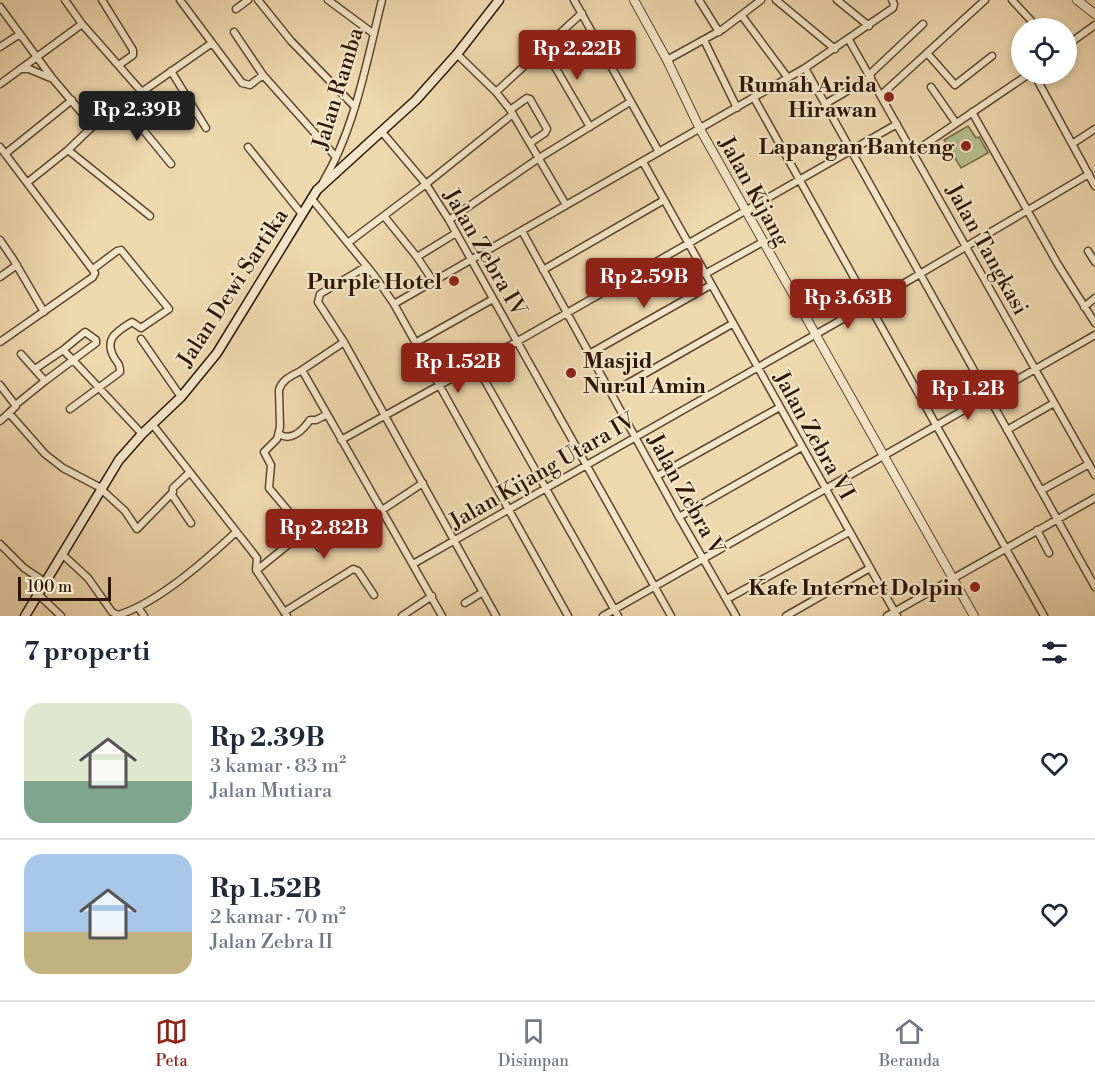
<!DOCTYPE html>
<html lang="id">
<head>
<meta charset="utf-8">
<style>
	body { margin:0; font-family:"Libre Bodoni",serif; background:#f2f2f3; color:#1f2937; height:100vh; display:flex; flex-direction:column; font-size:22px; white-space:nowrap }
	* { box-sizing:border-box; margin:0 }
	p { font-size:20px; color:#747a83 }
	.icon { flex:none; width:33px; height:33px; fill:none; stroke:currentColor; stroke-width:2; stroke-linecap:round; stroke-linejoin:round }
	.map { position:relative; height:616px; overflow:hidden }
	.panel { display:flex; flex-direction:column; background:#fff; flex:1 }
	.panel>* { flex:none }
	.tools { position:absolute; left:1011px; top:18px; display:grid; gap:12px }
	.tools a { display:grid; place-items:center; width:66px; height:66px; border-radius:50%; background:#fff; box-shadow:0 3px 9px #0003; font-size:30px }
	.scale { position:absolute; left:18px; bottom:15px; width:93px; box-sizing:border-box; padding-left:6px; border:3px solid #2e1503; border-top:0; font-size:16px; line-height:21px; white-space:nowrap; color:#2e1503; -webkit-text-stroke:4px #f4e6ca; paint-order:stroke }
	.price { position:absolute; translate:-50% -51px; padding:0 14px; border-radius:6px; background:#8f2418; color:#fff; font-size:20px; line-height:39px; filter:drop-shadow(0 2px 3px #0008) }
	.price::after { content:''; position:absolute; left:50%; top:36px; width:18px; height:14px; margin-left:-9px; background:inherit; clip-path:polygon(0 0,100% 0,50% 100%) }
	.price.current { background:#222; color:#fff }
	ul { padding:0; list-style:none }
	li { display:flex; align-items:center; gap:18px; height:150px; padding:0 24px }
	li+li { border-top:2px solid #e0e1e3 }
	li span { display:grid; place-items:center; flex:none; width:168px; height:120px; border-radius:18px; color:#555 }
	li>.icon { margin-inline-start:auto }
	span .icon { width:72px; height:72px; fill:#fffc; stroke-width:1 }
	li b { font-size:26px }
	h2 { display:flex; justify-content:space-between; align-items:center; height:72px; padding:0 24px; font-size:26px }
	.tab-bar { display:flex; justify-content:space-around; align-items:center; height:84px; border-top:2px solid #e0e1e3; background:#fff; font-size:16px; color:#747a83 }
	.tab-bar a { display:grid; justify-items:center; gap:3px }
	.tab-bar .current { color:#8f2418 }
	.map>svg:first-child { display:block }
	.green { fill:#b5bf8e; stroke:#726a48; stroke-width:1.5 }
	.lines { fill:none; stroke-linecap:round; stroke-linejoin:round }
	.minor-casing { stroke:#5e462e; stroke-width:9 }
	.tertiary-casing { stroke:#5e462e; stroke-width:10 }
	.secondary-casing { stroke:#2e1503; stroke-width:11 }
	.minor { stroke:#f4e6ca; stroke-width:6 }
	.tertiary { stroke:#f4e6ca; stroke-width:8 }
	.secondary { stroke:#f4e6ca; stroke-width:8 }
	.poi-dot { fill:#8f2418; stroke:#f4e6ca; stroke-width:2 }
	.labels { text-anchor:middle; stroke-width:4.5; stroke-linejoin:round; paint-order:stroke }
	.poi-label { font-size:22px; font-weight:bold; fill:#2e1503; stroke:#f4e6ca; text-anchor:end }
	.street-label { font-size:22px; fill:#2e1503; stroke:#f4e6ca }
</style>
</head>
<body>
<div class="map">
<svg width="1095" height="616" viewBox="0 0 1095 616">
	<rect width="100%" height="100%" fill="#eed8ae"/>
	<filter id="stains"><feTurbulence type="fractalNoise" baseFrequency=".00333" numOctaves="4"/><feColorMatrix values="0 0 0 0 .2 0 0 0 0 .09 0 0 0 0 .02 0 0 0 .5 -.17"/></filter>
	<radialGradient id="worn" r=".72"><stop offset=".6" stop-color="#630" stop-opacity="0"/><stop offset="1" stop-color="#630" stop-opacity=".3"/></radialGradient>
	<path class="green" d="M968,126l8,12 3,-1 9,16 -27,15 -17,-28z"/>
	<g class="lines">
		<defs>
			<path id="minor" d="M65,0l17,24 59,67
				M102,0l31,50v5l-14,10
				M180,0l62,83 8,2 13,-10 73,82
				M258,0l33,41 64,66
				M328,0l46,34
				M574,0l85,152
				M699,0l20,32
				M776,0l59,49
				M837,0l32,26
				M1012,0l26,28
				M0,7l53,72 40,47
				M236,9l12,-9
				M742,16l46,62
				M234,32l29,43
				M704,40l33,68
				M849,40l246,435
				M1066,46l29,-21
				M0,47l20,-13
				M544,48l46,79
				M927,53l28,32 37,-29
				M457,54l39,38 15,19 55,94
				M667,60l56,-31 38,-29
				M805,68l290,519
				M20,69h9l24,10
				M171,71l35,57
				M1034,74l61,112
				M869,75l54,-51
				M0,84l82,-60
				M931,87l25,36
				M496,92l86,-79
				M881,95l104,-95
				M754,98l182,327 108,191
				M122,104l49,60
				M825,104l46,-27
				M510,110l17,-12 3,1 17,30 -2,4 -15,10
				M972,112l85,151 38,60
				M382,132l44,52 23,36 222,396
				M1072,144l23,-15
				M0,147l95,126 -2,4 -93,65
				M248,147l53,66
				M68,150l82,66
				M914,152l115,-78
				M5,154l67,-54
				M643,162l254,454
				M28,182l40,-32 25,-24 119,-83
				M323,182c32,-53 44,-122 59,-182
				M311,198l63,77 20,29 174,312
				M384,216l33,41 16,24
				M449,220l90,-62 91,-56
				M522,231l157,286 57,99
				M0,240l13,19 31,53
				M349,242l77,-58 87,-70
				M1088,251l7,11
				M417,257l39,-24
				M367,266l-47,28 -2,8 26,40 152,274
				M543,270l121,-70
				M705,274l58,-32
				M0,277l17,-12
				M394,304l411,-236 88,-60 1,-4 -2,-4
				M1084,307l11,-9
				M85,332l11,8v3l-23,17 -10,-10z
				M141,339l40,58
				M344,342l-42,28 140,246
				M415,343l78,-44
				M21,354l24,27 28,-21 69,74
				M589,354l122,-69
				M476,365l142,251
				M35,369l28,-19
				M302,370c-10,6 -20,9 -23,20l1,37 -3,12 -13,13 7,13 -2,23 36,43
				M0,385l16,21 -7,7
				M611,393l121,-69
				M19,402l26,-21
				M70,409l50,-37c0,-6 -1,-8 -5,-13 -12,-20 1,-27 17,-37l9,6 28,-19 -48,-59 -4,1 -24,18
				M0,421l9,-8 36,41 18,14 38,20
				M153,425l104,133 -1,12 31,46
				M1007,430l47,-27
				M279,434c12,8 24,-4 31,-14h6l10,-5
				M341,440l135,-75 421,-241
				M190,472l-17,16 -1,7 19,28
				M657,476l123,-69
				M101,489l24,22 12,18 36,-37
				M1042,490l47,-26
				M679,517l123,-70
				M1037,530l12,23
				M0,544l24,24 21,14
				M63,555l25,23 24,34 6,3c40,-12 88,-55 118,-83
				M413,564l456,-260 220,-130
				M257,570l48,-39 15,17 6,-1 97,-64
				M39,595l22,21
				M727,599l122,-67
				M465,603l18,-11
				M138,607l6,9
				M284,612l69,-43 5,2 16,24
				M402,616l30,-20
				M603,616l492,-281
				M786,616l84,-48
				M887,616l208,-118"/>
			<path id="tertiary" d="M634,0l33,60 33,69 274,487
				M1077,0l18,14"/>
			<path id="secondary" d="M25,616l94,-156 23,-26 39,-37 36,-44 100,-163 99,-90 41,-46 42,-54"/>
		</defs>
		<use href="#minor" class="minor-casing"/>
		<use href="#tertiary" class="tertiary-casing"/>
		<use href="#secondary" class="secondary-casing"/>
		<use href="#minor" class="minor"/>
		<use href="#tertiary" class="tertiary"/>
		<use href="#secondary" class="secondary"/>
	</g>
	<g class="poi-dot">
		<circle cx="889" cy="97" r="6"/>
		<circle cx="966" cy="146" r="6"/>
		<circle cx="454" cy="281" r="6"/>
		<circle cx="571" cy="373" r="6"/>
		<circle cx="975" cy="587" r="6"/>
	</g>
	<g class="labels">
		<g class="poi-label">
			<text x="877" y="92">Rumah Arida<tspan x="877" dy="25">Hirawan</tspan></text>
			<text x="954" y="154">Lapangan Banteng</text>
			<text x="442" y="289">Purple Hotel</text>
			<text x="583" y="368" text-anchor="start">Masjid<tspan x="583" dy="25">Nurul Amin</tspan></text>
			<text x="963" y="595">Kafe Internet Dolpin</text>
		</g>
		<g class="street-label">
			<text transform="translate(337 88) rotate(-73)" y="8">Jalan Ramba</text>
			<text transform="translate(755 191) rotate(61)" y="8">Jalan Kijang</text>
			<text transform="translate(988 249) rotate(61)" y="8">Jalan Tangkasi</text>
			<text transform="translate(486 252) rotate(60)" y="8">Jalan Zebra IV</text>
			<text transform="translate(232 287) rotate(-57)" y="8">Jalan Dewi Sartika</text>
			<text transform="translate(815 435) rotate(61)" y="8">Jalan Zebra VI</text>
			<text transform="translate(542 470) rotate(-30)" y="8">Jalan Kijang Utara IV</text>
			<text transform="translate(687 494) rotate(61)" y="8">Jalan Zebra V</text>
		</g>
	</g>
	<rect width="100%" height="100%" filter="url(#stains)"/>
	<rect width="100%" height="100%" fill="url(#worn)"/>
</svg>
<div class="tools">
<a><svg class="icon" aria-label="locate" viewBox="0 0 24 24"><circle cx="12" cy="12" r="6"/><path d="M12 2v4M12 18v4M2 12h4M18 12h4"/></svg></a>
</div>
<div class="scale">100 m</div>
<b class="price" style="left:577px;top:81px">Rp 2.22B</b>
<b class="price current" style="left:137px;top:142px">Rp 2.39B</b>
<b class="price" style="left:644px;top:309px">Rp 2.59B</b>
<b class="price" style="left:848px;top:330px">Rp 3.63B</b>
<b class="price" style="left:458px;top:394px">Rp 1.52B</b>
<b class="price" style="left:968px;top:421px">Rp 1.2B</b>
<b class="price" style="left:324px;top:560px">Rp 2.82B</b>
</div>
<section class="panel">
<h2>7 properti<svg class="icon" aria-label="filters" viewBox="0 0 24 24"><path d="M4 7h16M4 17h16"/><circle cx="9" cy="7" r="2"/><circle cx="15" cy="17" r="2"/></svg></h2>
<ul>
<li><span style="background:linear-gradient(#dfe7d0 65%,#7fa58c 0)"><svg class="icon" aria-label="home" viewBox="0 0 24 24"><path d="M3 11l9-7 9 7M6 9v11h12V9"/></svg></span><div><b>Rp 2.39B</b><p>3 kamar · 83 m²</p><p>Jalan Mutiara</p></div><svg class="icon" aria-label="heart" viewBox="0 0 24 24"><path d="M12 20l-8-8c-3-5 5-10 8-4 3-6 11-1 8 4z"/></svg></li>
<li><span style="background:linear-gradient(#a9c7e8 65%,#c2b280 0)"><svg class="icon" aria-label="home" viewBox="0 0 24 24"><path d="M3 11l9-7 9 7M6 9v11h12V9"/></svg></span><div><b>Rp 1.52B</b><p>2 kamar · 70 m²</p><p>Jalan Zebra II</p></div><svg class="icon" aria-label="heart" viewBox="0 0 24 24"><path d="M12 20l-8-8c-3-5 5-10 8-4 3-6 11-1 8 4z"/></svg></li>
</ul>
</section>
<nav class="tab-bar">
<a class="current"><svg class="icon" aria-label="map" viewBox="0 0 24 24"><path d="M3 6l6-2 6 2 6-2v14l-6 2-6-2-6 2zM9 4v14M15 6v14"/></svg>Peta</a>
<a><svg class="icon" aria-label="saved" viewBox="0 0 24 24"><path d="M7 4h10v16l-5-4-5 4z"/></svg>Disimpan</a>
<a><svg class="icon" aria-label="home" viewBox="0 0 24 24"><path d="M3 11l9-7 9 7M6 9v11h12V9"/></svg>Beranda</a>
</nav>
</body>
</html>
